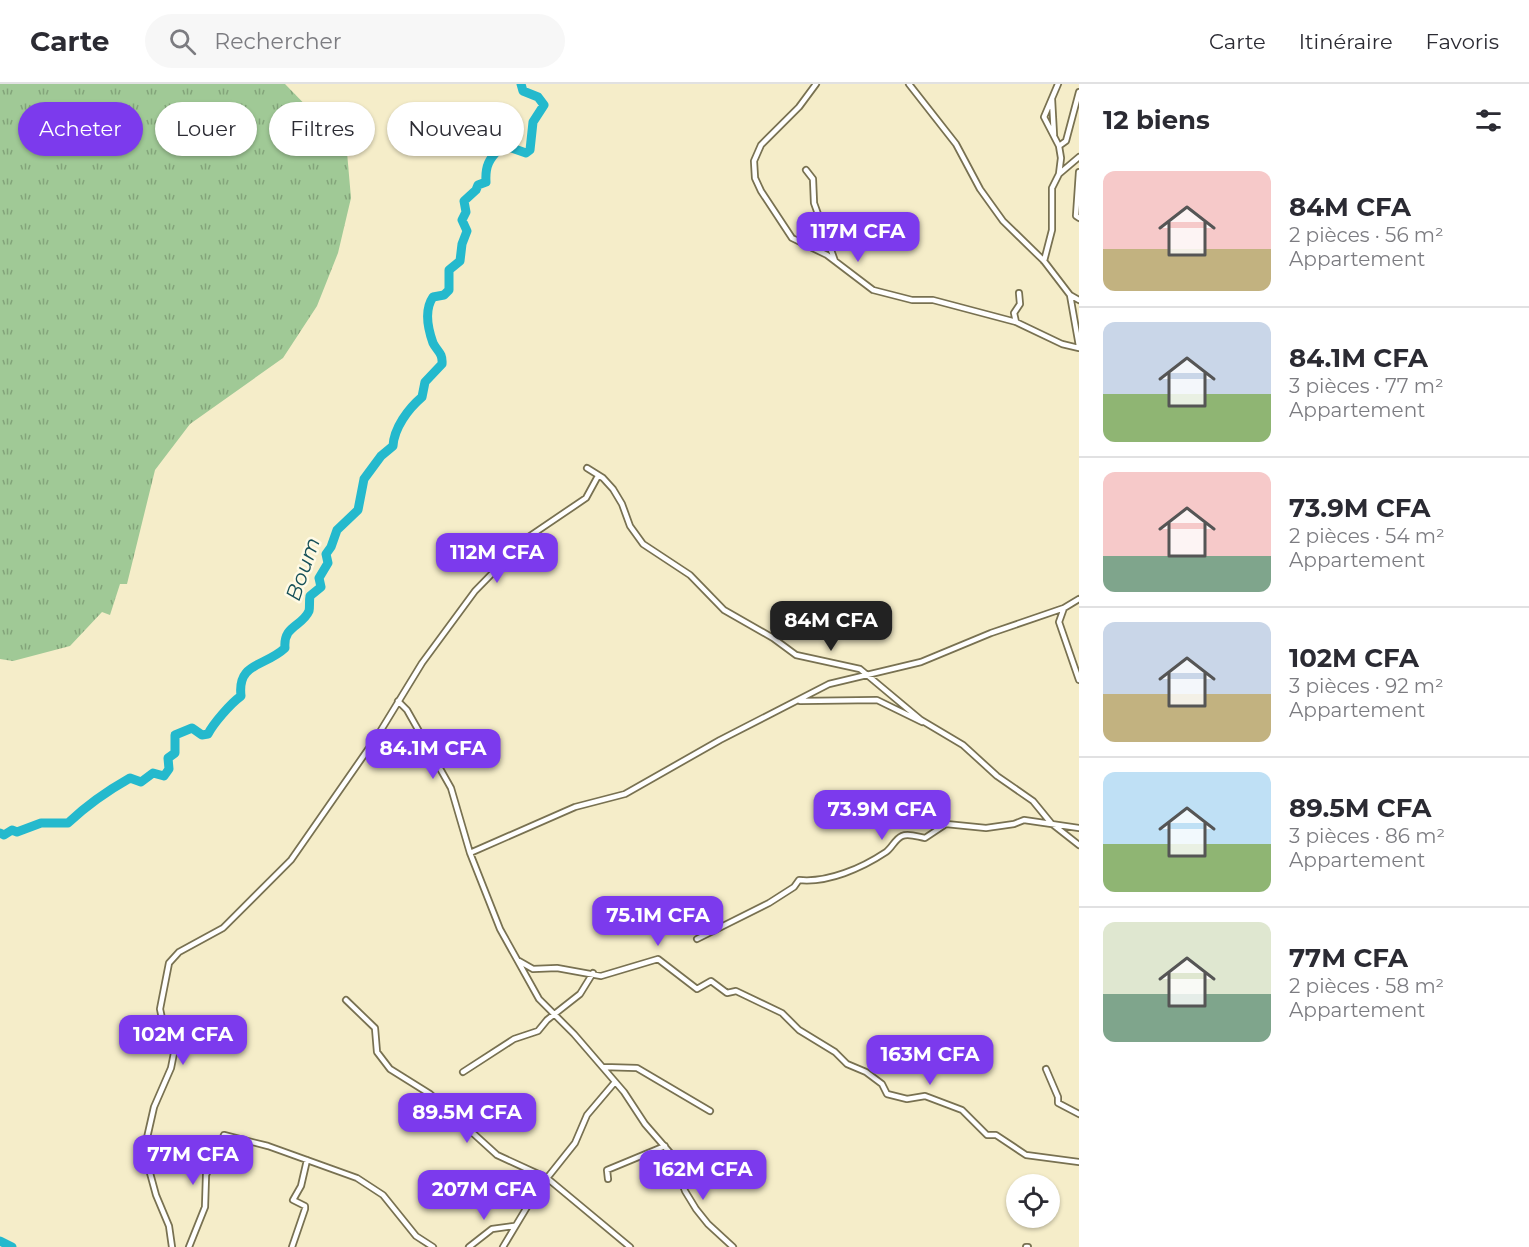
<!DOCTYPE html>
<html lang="fr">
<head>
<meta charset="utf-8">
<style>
	body { margin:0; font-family:Montserrat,sans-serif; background:#f7f7f7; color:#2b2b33; height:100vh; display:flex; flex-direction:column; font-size:22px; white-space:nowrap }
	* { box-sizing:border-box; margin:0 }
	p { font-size:20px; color:#7c7c81 }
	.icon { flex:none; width:33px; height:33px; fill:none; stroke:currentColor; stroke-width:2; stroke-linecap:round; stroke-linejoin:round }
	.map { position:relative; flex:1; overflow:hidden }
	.side { display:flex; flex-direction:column; background:#fff; width:450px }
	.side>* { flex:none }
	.top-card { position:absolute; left:18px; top:18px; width:570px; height:54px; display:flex; gap:12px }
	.buttons { position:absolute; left:1006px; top:1090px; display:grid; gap:12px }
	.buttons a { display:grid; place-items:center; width:54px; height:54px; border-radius:50%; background:#fff; box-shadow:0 2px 4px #0004; font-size:30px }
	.price { position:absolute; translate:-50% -51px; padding:0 14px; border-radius:12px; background:#7c3aed; color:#fff; font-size:20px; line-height:39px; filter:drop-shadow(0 2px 3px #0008) }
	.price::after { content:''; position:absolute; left:50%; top:36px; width:18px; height:14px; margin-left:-9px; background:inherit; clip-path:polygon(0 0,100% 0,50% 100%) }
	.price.current { background:#222; color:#fff }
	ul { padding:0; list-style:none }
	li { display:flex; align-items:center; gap:18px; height:150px; padding:0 24px }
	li+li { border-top:2px solid #e1e1e2 }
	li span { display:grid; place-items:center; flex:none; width:168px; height:120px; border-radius:12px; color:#555 }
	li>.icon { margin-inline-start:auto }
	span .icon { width:72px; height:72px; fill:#fffc; stroke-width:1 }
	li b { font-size:26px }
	h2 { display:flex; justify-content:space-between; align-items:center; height:72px; padding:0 24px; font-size:26px }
	.chip { padding:0 21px; border-radius:27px; background:#fff; box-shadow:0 2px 4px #0004; font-size:21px; line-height:54px }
	.chip.current { background:#7c3aed; color:#fff }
	header { display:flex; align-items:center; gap:36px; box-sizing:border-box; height:84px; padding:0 30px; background:#fff; border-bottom:2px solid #e1e1e2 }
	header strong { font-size:28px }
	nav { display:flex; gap:33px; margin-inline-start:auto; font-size:21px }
	.search { width:420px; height:54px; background:#f7f7f7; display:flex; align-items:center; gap:15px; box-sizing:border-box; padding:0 21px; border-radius:33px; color:#7c7c81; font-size:22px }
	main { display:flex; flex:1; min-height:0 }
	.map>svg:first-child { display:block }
	.grass { fill:url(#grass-tufts) }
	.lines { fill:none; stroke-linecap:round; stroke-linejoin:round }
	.river { stroke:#24b9cd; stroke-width:9 }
	.street-casing { stroke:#787151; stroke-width:8 }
	.street { stroke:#fff; stroke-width:4.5 }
	.labels { text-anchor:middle; stroke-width:5; stroke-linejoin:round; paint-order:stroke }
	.water-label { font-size:21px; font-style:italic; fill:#165058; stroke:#fffae5 }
</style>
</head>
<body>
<header>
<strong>Carte</strong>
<div class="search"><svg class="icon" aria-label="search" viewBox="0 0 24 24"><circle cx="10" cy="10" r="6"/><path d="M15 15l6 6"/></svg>Rechercher</div>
<nav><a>Carte</a><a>Itinéraire</a><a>Favoris</a></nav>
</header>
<main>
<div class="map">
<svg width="1079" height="1163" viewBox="0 0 1079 1163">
	<defs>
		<pattern id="grass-tufts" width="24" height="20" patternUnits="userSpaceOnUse" patternTransform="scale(1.5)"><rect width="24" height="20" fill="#a0c996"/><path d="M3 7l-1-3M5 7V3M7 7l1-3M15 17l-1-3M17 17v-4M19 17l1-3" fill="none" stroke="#83a47a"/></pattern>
	</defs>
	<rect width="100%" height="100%" fill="#f5edc9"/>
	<path class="grass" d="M0,0h285l36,37 18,4 7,16 5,57 -13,55 -21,53 -34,52 -93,66 -35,46 -28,114h-7l-10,31 -8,-3 -32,34 -57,15 -13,-2z"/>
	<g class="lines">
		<path class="river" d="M0,749l4,2 8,-5 5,2 24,-9h27c19,-18 39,-32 62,-45l11,4 12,-9 11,3 5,-7 -1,-11 7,-5v-18l17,-7 10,7 6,-1c5,-10 22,-30 33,-38 -4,-34 24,-29 44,-48 -2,-23 17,-21 24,-37 1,-4 0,-10 1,-15l11,-9 -2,-9 9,-15 -2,-9 5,-7 6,-17 21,-20 6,-31 17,-23 12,-10c1,-18 15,-37 29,-49l3,-15 17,-18c1,-11 -5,-13 -9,-21 -5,-14 -9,-33 0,-46l11,-2 5,-5v-20l11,-9 2,-17 5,-13 -5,-11 4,-8 -2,-11 12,-11 2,-5 8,-3c-1,-16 3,-23 14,-34l9,-1 17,6 4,-3 3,-28 11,-17 -6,-8 -15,-6 -2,-7
			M0,1157l12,6"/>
		<defs>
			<path id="street" d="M816,0l-17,23 -38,38 -7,16 1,17 6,13 31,47 35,17 46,35 39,10h21l83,22 46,22 17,4
				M909,0l47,60 24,45 23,32 41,40 26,34 9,51
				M1052,15l2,36
				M1059,62l7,-5 13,-49
				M806,86l7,9 1,24 21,58
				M1079,88l-3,44 3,2
				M1059,90l20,-17
				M1044,177l8,-31v-42l7,-14 2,-16 -2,-12 -15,-29 14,-33
				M1070,211l9,5
				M1016,238l-2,-9 6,-9 -1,-11
				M587,384l16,10 10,11 9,15 8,22 13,18 47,31 34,35 49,28 23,17 64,14 61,51 42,25 34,31 36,25 18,22 28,22
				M1079,515l-15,9 -5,14 20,58
				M398,617l9,9 44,78 19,65 30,76 39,70 35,35 50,58 21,32 27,31 13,36 11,18 12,15 25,23
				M800,617l77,-1 45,22
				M470,769l105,-46 50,-13 95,-54 109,-56 92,-22 70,-29 73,-25
				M697,855l72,-36 25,-16 5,-7c29,3 63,-12 87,-28 6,-4 9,-13 16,-16 7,-3 16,1 23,2l21,-14 40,4 28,-4 10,-4 55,8
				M519,877l14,8 24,-1 44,8 57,-17 39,30 14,-8 16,12 9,-2 46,22 17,17 36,22 12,12 19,8 16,12 5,10 20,5 18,-3 37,14 25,25h9l30,20 53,7
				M346,916l29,28 2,24 13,17 40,25 67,61 50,23 83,69
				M603,983l34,1 73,43
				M1046,985l12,28v6l21,11
				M463,988l51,-33 24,-8 9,-11 33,-26 13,-21
				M608,1095l-1,-9 58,-24
				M172,1163l-3,-21 -13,-31 -12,-44 10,-44 17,-39 3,-15 -10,-25 -4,-19 9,-46 10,-11 44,-24 68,-68 87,-125 44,-72 53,-72 52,-53 59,-40 12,-22
				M189,1163l16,-40 1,-32 18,-40 44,11 89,32 26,17 33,41 17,11
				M292,1163l13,-38v-3l-12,-6 8,-14 6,-26
				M469,1163l23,-18 22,-3
				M503,1163l33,-55 39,-49 12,-28 28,-33
				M1026,1163h2"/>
		</defs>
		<use href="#street" class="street-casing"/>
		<use href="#street" class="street"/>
	</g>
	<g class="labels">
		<g class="water-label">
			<text transform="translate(303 485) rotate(-71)" y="7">Boum</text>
		</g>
	</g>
</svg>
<div class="buttons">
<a><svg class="icon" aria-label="locate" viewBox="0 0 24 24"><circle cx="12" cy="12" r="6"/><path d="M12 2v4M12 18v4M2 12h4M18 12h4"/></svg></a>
</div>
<b class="price" style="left:858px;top:179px">117M CFA</b>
<b class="price" style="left:497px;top:500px">112M CFA</b>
<b class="price current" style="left:831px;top:568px">84M CFA</b>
<b class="price" style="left:433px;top:696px">84.1M CFA</b>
<b class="price" style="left:882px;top:757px">73.9M CFA</b>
<b class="price" style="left:658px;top:863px">75.1M CFA</b>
<b class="price" style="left:183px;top:982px">102M CFA</b>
<b class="price" style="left:930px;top:1002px">163M CFA</b>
<b class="price" style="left:467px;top:1060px">89.5M CFA</b>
<b class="price" style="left:193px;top:1102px">77M CFA</b>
<b class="price" style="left:703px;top:1117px">162M CFA</b>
<b class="price" style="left:484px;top:1137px">207M CFA</b>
<div class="top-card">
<a class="chip current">Acheter</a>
<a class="chip">Louer</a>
<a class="chip">Filtres</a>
<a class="chip">Nouveau</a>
</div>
</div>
<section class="side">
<h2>12 biens<svg class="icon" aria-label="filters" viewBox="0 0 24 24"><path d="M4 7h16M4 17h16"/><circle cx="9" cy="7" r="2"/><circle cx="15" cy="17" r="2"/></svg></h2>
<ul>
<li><span style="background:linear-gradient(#f6c9c9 65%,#c2b280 0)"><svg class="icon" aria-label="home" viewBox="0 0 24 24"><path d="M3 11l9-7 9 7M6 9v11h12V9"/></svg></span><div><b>84M CFA</b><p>2 pièces · 56 m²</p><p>Appartement</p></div></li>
<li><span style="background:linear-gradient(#c9d6e8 60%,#8fb573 0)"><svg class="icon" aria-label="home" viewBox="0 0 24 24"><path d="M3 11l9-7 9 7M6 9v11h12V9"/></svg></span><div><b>84.1M CFA</b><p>3 pièces · 77 m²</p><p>Appartement</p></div></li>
<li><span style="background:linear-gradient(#f6c9c9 70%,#7fa58c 0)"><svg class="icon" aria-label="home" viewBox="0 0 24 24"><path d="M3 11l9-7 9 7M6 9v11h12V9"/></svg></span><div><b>73.9M CFA</b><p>2 pièces · 54 m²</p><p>Appartement</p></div></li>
<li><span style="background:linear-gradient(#c9d6e8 60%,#c2b280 0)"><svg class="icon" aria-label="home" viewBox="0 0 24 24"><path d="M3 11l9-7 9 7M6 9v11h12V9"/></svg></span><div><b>102M CFA</b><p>3 pièces · 92 m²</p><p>Appartement</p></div></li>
<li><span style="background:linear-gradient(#bfe0f5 60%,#8fb573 0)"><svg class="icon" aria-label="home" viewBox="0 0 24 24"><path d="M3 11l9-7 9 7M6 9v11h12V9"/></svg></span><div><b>89.5M CFA</b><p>3 pièces · 86 m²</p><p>Appartement</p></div></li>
<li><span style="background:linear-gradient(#dfe7d0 60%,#7fa58c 0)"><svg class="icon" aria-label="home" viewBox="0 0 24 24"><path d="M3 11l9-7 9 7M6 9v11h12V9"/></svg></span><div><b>77M CFA</b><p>2 pièces · 58 m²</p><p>Appartement</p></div></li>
</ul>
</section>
</main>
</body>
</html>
